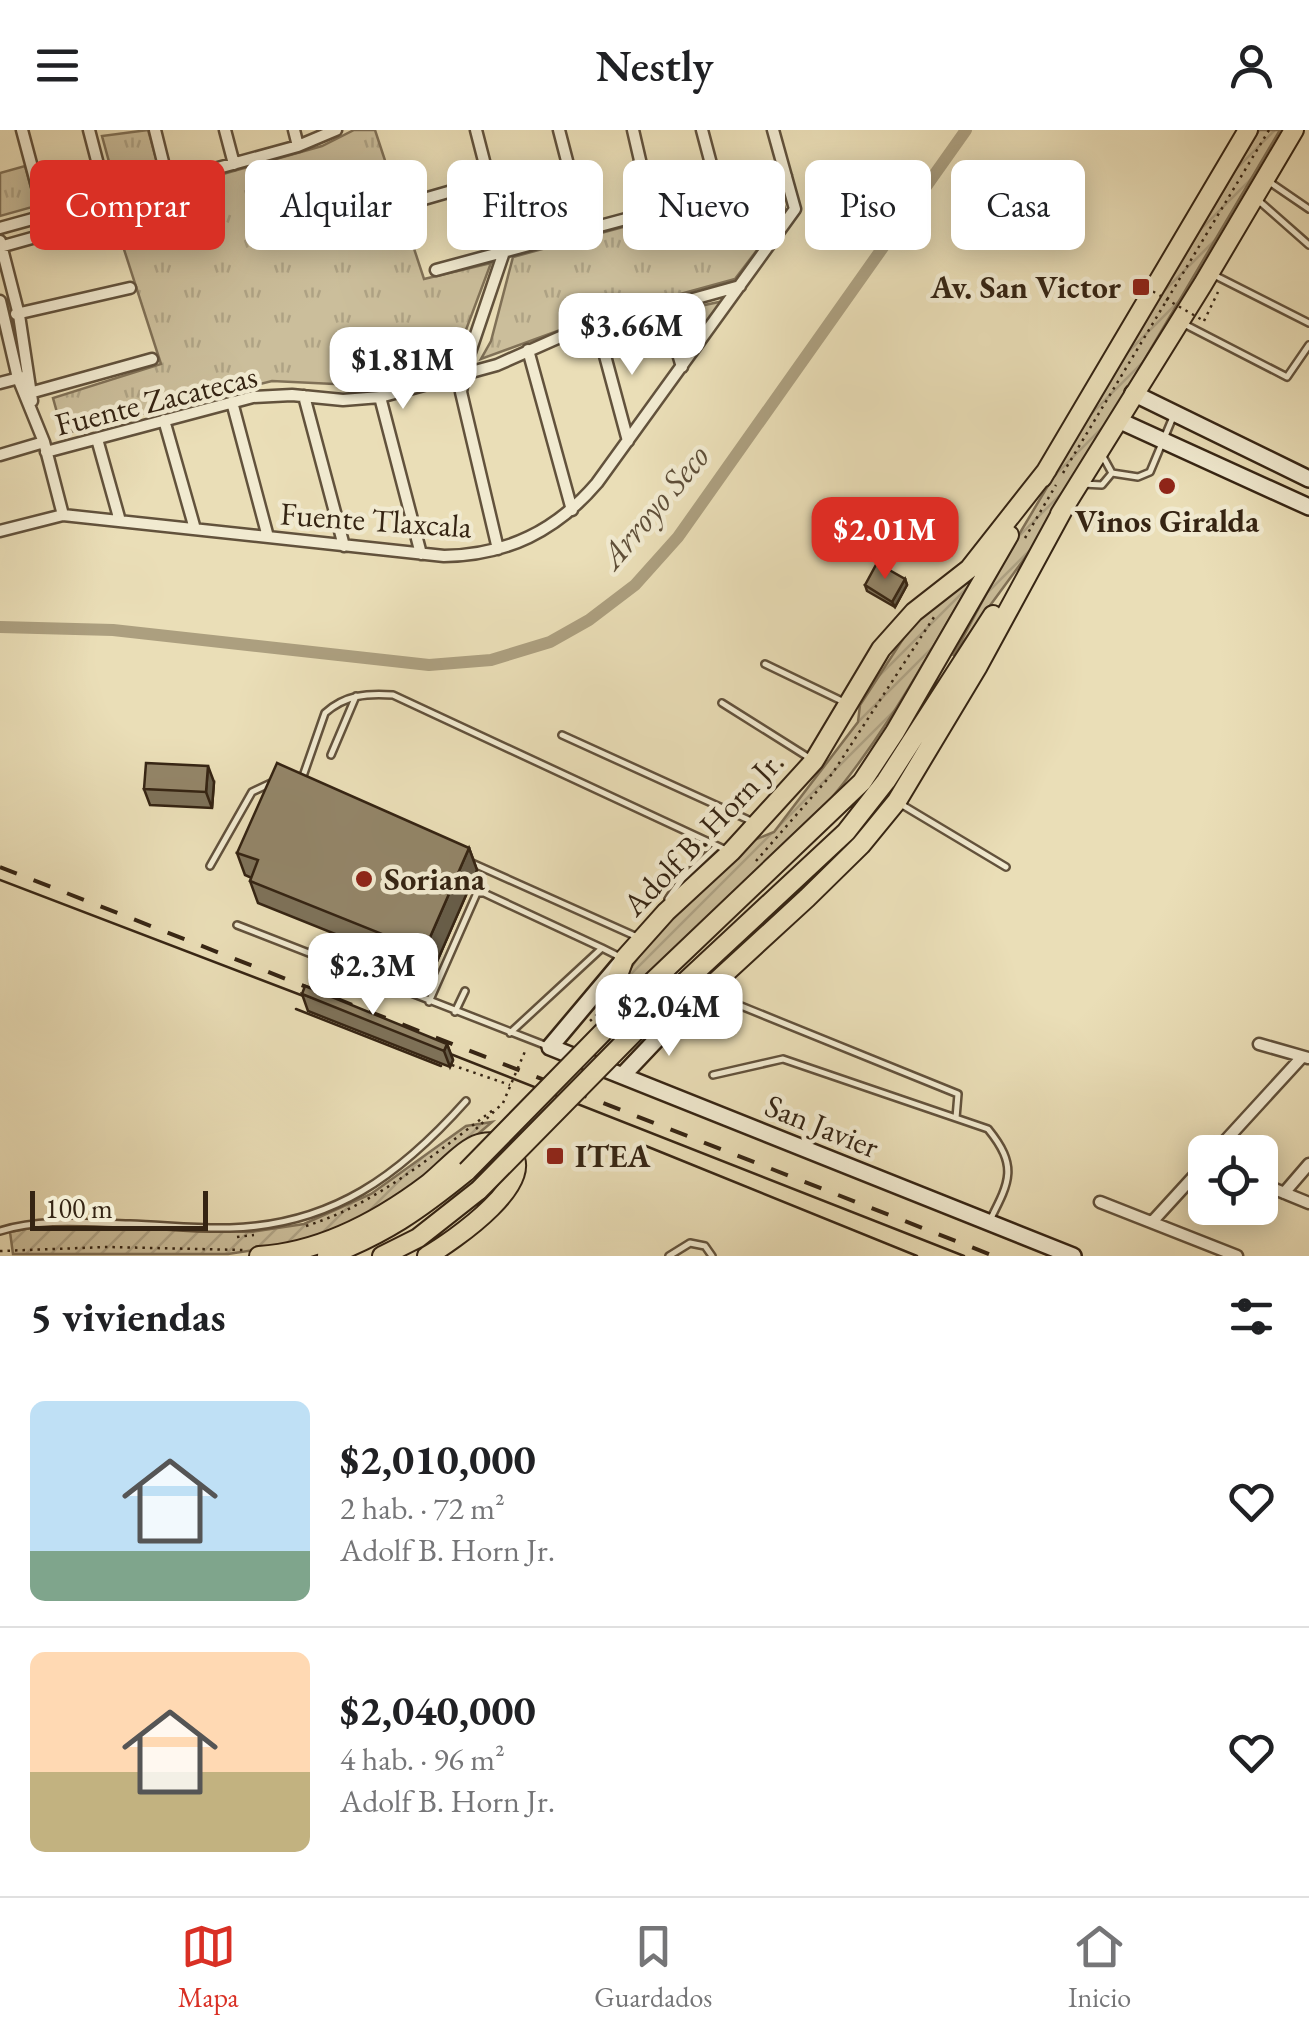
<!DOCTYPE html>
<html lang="es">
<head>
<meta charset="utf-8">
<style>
	body { margin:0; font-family:"EB Garamond",serif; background:#f2f2f2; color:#202124; height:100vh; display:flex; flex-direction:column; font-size:38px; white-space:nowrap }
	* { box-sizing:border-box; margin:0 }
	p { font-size:32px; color:#757577 }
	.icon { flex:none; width:55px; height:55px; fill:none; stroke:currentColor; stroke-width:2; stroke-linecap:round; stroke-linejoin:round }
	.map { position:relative; height:1126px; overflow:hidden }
	.sheet { display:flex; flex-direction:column; background:#fff; flex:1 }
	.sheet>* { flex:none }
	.top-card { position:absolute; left:30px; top:30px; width:1250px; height:90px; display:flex; gap:20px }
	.controls { position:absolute; left:1188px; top:1005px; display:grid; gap:20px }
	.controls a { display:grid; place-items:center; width:90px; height:90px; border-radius:15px; background:#fff; box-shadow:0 5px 25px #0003; font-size:50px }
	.scale { position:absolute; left:30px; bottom:25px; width:178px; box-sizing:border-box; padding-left:10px; border:5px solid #352413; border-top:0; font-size:28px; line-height:35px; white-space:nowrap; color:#352413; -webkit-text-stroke:8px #f1ead0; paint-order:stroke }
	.price { position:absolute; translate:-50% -85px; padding:0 22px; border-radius:20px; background:#fff; color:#222; font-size:32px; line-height:65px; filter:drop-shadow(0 2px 5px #0008) }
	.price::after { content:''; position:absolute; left:50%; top:60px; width:30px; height:22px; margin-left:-15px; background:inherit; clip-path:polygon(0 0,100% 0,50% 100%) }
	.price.on { background:#d93025; color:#fff }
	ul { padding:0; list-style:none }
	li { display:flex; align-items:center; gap:30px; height:250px; padding:0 30px }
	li+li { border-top:2px solid #e0e0e0 }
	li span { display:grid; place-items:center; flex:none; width:280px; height:200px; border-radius:15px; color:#555 }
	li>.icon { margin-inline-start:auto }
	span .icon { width:120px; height:120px; fill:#fffc; stroke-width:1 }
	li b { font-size:42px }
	h2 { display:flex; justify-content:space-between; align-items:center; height:120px; padding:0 30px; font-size:42px }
	.tag { padding:0 35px; border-radius:15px; background:#fff; box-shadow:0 5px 25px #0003; font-size:35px; line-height:90px }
	.tag.on { background:#d93025; color:#fff }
	header { display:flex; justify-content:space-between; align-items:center; height:130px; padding:0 30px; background:#fff; font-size:45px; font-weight:600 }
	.tab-bar { display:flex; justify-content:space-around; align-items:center; height:140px; border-top:2px solid #e0e0e0; background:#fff; font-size:28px; color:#757577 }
	.tab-bar a { display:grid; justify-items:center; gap:5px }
	.tab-bar .on { color:#d93025 }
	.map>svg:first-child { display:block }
	.grass { fill:url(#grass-tufts); stroke:#807157; stroke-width:2.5 }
	.garden { fill:url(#garden-furrows); stroke:#807157; stroke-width:2.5 }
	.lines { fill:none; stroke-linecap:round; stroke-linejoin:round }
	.canal { stroke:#ac9f7f; stroke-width:12 }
	.lane-casing { stroke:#62523c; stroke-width:10 }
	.street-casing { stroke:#62523c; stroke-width:15 }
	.secondary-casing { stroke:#352413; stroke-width:20 }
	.primary-casing { stroke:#352413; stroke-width:22 }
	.path { stroke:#352413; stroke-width:2.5; stroke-dasharray:2.5 5; stroke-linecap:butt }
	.lane { stroke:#f1ead0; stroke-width:5 }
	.street { stroke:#f1ead0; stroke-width:10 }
	.secondary { stroke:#f1ead0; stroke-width:15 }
	.primary { stroke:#eadeb7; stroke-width:18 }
	.tram { stroke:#352413; stroke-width:2.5 }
	.rail { stroke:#352413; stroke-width:4; stroke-dasharray:18 18; stroke-linecap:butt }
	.primary-bridge-casing { stroke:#352413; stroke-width:22; stroke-linecap:butt }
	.path-bridge { stroke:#352413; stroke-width:2.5; stroke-dasharray:2.5 5; stroke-linecap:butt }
	.primary-bridge { stroke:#eadeb7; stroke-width:18 }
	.wall { fill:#7e7259; stroke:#352413; stroke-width:2.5 }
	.shaded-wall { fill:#675d49; stroke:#352413; stroke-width:2.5 }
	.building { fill:#938568; stroke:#352413; stroke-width:2.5 }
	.poi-dot { fill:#8f2418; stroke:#f1ead0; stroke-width:4 }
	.labels { text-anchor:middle; stroke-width:9; stroke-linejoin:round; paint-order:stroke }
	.poi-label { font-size:32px; font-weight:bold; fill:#352413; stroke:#f1ead0; text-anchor:start }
	.street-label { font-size:32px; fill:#352413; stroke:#f1ead0 }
	.water-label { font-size:35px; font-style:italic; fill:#5f4f39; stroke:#f1ead0 }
</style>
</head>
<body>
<header><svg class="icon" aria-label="menu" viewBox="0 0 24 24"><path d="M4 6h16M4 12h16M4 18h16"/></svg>Nestly<svg class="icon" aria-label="person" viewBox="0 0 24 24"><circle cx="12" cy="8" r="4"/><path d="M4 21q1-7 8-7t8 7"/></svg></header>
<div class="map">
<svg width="1309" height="1126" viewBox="0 0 1309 1126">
	<defs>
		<pattern id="grass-tufts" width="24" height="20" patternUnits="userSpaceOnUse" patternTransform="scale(2.5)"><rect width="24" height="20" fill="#cbbe9b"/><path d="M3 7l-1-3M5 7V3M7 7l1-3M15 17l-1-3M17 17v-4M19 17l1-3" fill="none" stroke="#afa385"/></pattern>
		<pattern id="garden-furrows" width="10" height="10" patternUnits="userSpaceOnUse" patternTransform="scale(2.5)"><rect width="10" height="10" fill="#cbbe9b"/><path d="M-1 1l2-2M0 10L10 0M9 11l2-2" fill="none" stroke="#afa385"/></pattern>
	</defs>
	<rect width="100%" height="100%" fill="#eadeb7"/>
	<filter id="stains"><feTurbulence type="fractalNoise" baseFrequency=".002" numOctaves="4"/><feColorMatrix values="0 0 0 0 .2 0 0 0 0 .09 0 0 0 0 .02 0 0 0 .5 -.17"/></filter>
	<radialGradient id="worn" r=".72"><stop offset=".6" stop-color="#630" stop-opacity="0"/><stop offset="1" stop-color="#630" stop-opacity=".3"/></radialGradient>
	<path class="grass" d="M148,0l11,39 -45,11 -12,-44z
		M354,0h21l49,149 67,-16 -40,107 -75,16 -104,-5 -209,53 -10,-36 108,-34 -51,-158 212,-60z
		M25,36l11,40 -36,10v-43z
		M778,55l8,27 -51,67 -142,39 -112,41 10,-18 22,-84z
		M724,171l-41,57 -12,-46z"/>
	<path class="garden" d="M1259,0h21l-242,410 -85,116 58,-108z
		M967,448l4,4c-46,78 -88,157 -148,226l-195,188 -3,-20 29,-41 100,-95 20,-8 84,-110 2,-17 56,-86z
		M492,992l-82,70 -90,48 -92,14h-215l-3,-22 35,-7 206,7 53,-8 67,-30 95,-68z"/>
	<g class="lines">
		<path class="canal" d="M0,497l113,3 316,35 62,-5 59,-18 39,-22 46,-35 43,-48 288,-407"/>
		<defs>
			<path id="lane" d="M1268,51l41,28
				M1259,71l50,44
				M1214,145l95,48
				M1186,195l101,52 22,-32
				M1101,323l11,20
				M1083,354l19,1 10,-12 26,4 12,-5 23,-55
				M765,534l79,38
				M722,573l89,56
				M562,605l189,86
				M331,625l25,-59
				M302,649l23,-66c20,-18 42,-20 68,-18l331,154
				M899,673l107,64
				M472,733l163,73
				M210,736l42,-74 19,-9
				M668,769l14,-20 35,-33
				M237,795l310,121
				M602,818l20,10
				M709,863l249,101 -2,24
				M429,872l48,-109h7l118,55 -92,85
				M455,882l10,-21
				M713,945l70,-16 205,70c30,37 22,52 2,91
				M0,1101c43,-13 86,-8 130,-7 33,1 67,5 100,4 103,-3 170,-53 236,-127
				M669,1126l21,-13 15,3 7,10"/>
			<path id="street" d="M22,0l23,86
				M89,0l18,69
				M155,0l13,52
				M225,0l9,34
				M294,0l4,16
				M476,0l30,116 -40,118 -5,28 37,157
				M559,0l26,100
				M633,0l19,82
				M702,0l17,64
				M410,73l80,-23
				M0,98l298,-82 38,-16
				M0,111l19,74 13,86
				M0,117l100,-28 6,-7 -3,-12
				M436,140l350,-94
				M0,171l18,77 26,64 19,73
				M664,177l18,60
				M16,184l114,-26
				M597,196l31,115
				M528,220l44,160
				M0,253l23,-6
				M26,264l126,-35
				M304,266l40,150
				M380,267l41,157
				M232,272l36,135
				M164,290l31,109
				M97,309l23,82
				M46,322l207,-55 39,-2 51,5 37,-3 117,-32 70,-31 173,-48
				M0,325l44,-13
				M0,401l63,-16 381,41c63,-1 112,-25 153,-73l198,-274 -22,-79
				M1259,914l49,14
				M1215,1022l87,-95
				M1260,1053l49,20
				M1284,1063l25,-29
				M1100,1072l137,54
				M1152,1092l53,-58"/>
			<path id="secondary" d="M1133,263l176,86
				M1118,290l191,87
				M619,835l-69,82 523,209
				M623,945l52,-55"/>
			<path id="primary" d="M1047,340l-78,99 -55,43 -33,37 -67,112 -83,91 -65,60 -42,47 -7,19v13l12,22 23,12 13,-2 18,-11 124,-114 54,-53 36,-44 81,-135 87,-160
				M1042,348l206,-348
				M1060,384l143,-230 91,-154
				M649,855l213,-203 33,-50 114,-197
				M672,864l174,-162 40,-51 107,-166
				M259,1126c63,-4 120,-35 169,-72 15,-12 31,-31 48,-39 9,-4 21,-4 29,2 44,29 -55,96 -78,109
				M327,1126c58,-22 92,-46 140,-85
				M382,1126l36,-18 61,-48"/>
		</defs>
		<use href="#lane" class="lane-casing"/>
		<use href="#street" class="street-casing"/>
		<use href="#secondary" class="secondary-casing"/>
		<use href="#primary" class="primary-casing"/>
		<path class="path" d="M1204,191l14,-29
			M1063,343l206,-343
			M1025,408l31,-53
			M756,731l76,-87 104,-160
			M590,891l16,-15
			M452,935l58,20
			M476,999l27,-26 23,-54
			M306,1096c71,-22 128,-72 187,-116
			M237,1107l17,-2
			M0,1121l107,-4 136,3"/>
		<use href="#lane" class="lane"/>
		<use href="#street" class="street"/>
		<use href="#secondary" class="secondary"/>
		<use href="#primary" class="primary"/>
		<path class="tram" d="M0,750l327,125
			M296,879l145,57
			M425,914l539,212
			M641,1014l276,112"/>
		<path class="rail" d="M0,737l994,389"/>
		<defs>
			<path id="primary-bridge" d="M467,1041l182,-186
				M479,1060l193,-196"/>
		</defs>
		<use href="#primary-bridge" class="primary-bridge-casing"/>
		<path class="path-bridge" d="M1140,154l64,37"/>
		<use href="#primary-bridge" class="primary-bridge"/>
	</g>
	<path class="wall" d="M905,449l2,6 -12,22 -28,-16 -2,-6z
		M214,652l-2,26 -62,-3 -6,-16z
		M469,718l8,22 -45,103 -174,-70 -8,-22 2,-3 -7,-3 -8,-22z
		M302,864l145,50 6,16 -3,7 -142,-56z"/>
	<path class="shaded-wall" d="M905,449l2,6 -12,22 -3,-5z
		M208,636l6,16 -2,26 -6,-16z
		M469,718l8,22 -45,103 -8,-22z
		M447,914l6,16 -3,7 -6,-16z"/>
	<path class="building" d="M877,433l28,16 -13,23 -27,-17z
		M146,633l62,3 -2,26 -62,-3z
		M277,633l192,85 -45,103 -174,-70 8,-21 -21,-7z
		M305,856l142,58 -3,7 -142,-57z"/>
	<g class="poi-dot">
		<rect x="1131" y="147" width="20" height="20" rx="5"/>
		<circle cx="1167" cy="356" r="10"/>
		<circle cx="364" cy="749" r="10"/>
		<rect x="545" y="1016" width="20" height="20" rx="5"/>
	</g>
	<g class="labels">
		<g class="poi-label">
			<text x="1121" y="168" text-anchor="end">Av. San Victor</text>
			<text x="1167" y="402" text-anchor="middle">Vinos Giralda</text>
			<text x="384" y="760">Soriana</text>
			<text x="575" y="1037">ITEA</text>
		</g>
		<g class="street-label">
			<text transform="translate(156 270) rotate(-14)" y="11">Fuente Zacatecas</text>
			<text transform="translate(376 390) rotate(4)" y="11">Fuente Tlaxcala</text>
			<text transform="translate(703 703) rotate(-46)" y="11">Adolf B. Horn Jr.</text>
			<text transform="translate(822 996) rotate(22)" y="11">San Javier</text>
		</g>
		<g class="water-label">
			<text transform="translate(654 376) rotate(-50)" y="12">Arroyo Seco</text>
		</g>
	</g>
	<rect width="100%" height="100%" filter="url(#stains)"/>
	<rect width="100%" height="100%" fill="url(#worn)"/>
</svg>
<div class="controls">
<a><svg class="icon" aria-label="locate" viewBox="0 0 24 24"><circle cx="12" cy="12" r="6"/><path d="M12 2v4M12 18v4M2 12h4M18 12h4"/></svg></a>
</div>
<div class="scale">100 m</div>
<b class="price" style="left:632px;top:248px">$3.66M</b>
<b class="price" style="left:403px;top:282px">$1.81M</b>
<b class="price on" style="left:885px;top:452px">$2.01M</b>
<b class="price" style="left:373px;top:888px">$2.3M</b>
<b class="price" style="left:669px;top:929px">$2.04M</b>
<div class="top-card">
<a class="tag on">Comprar</a>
<a class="tag">Alquilar</a>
<a class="tag">Filtros</a>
<a class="tag">Nuevo</a>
<a class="tag">Piso</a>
<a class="tag">Casa</a>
</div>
</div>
<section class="sheet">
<h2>5 viviendas<svg class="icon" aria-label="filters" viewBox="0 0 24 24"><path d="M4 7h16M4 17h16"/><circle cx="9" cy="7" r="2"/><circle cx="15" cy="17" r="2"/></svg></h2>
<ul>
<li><span style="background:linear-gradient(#bfe0f5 75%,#7fa58c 0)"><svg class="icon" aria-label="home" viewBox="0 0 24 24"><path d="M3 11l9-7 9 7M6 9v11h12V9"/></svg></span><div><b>$2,010,000</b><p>2 hab. · 72 m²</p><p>Adolf B. Horn Jr.</p></div><svg class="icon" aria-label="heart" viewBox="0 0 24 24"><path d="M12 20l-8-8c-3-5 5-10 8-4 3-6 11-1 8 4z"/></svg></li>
<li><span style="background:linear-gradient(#ffd9b3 60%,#c2b280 0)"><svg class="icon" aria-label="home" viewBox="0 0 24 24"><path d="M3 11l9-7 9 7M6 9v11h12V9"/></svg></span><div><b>$2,040,000</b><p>4 hab. · 96 m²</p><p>Adolf B. Horn Jr.</p></div><svg class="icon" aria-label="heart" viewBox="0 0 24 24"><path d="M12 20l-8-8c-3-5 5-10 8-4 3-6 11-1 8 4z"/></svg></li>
</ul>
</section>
<nav class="tab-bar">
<a class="on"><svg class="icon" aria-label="map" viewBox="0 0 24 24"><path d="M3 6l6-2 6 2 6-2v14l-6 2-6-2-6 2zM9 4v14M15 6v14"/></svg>Mapa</a>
<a><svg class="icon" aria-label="saved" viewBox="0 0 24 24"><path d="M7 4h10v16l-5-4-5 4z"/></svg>Guardados</a>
<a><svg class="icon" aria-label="home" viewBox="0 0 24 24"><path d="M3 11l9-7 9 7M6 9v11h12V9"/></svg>Inicio</a>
</nav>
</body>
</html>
